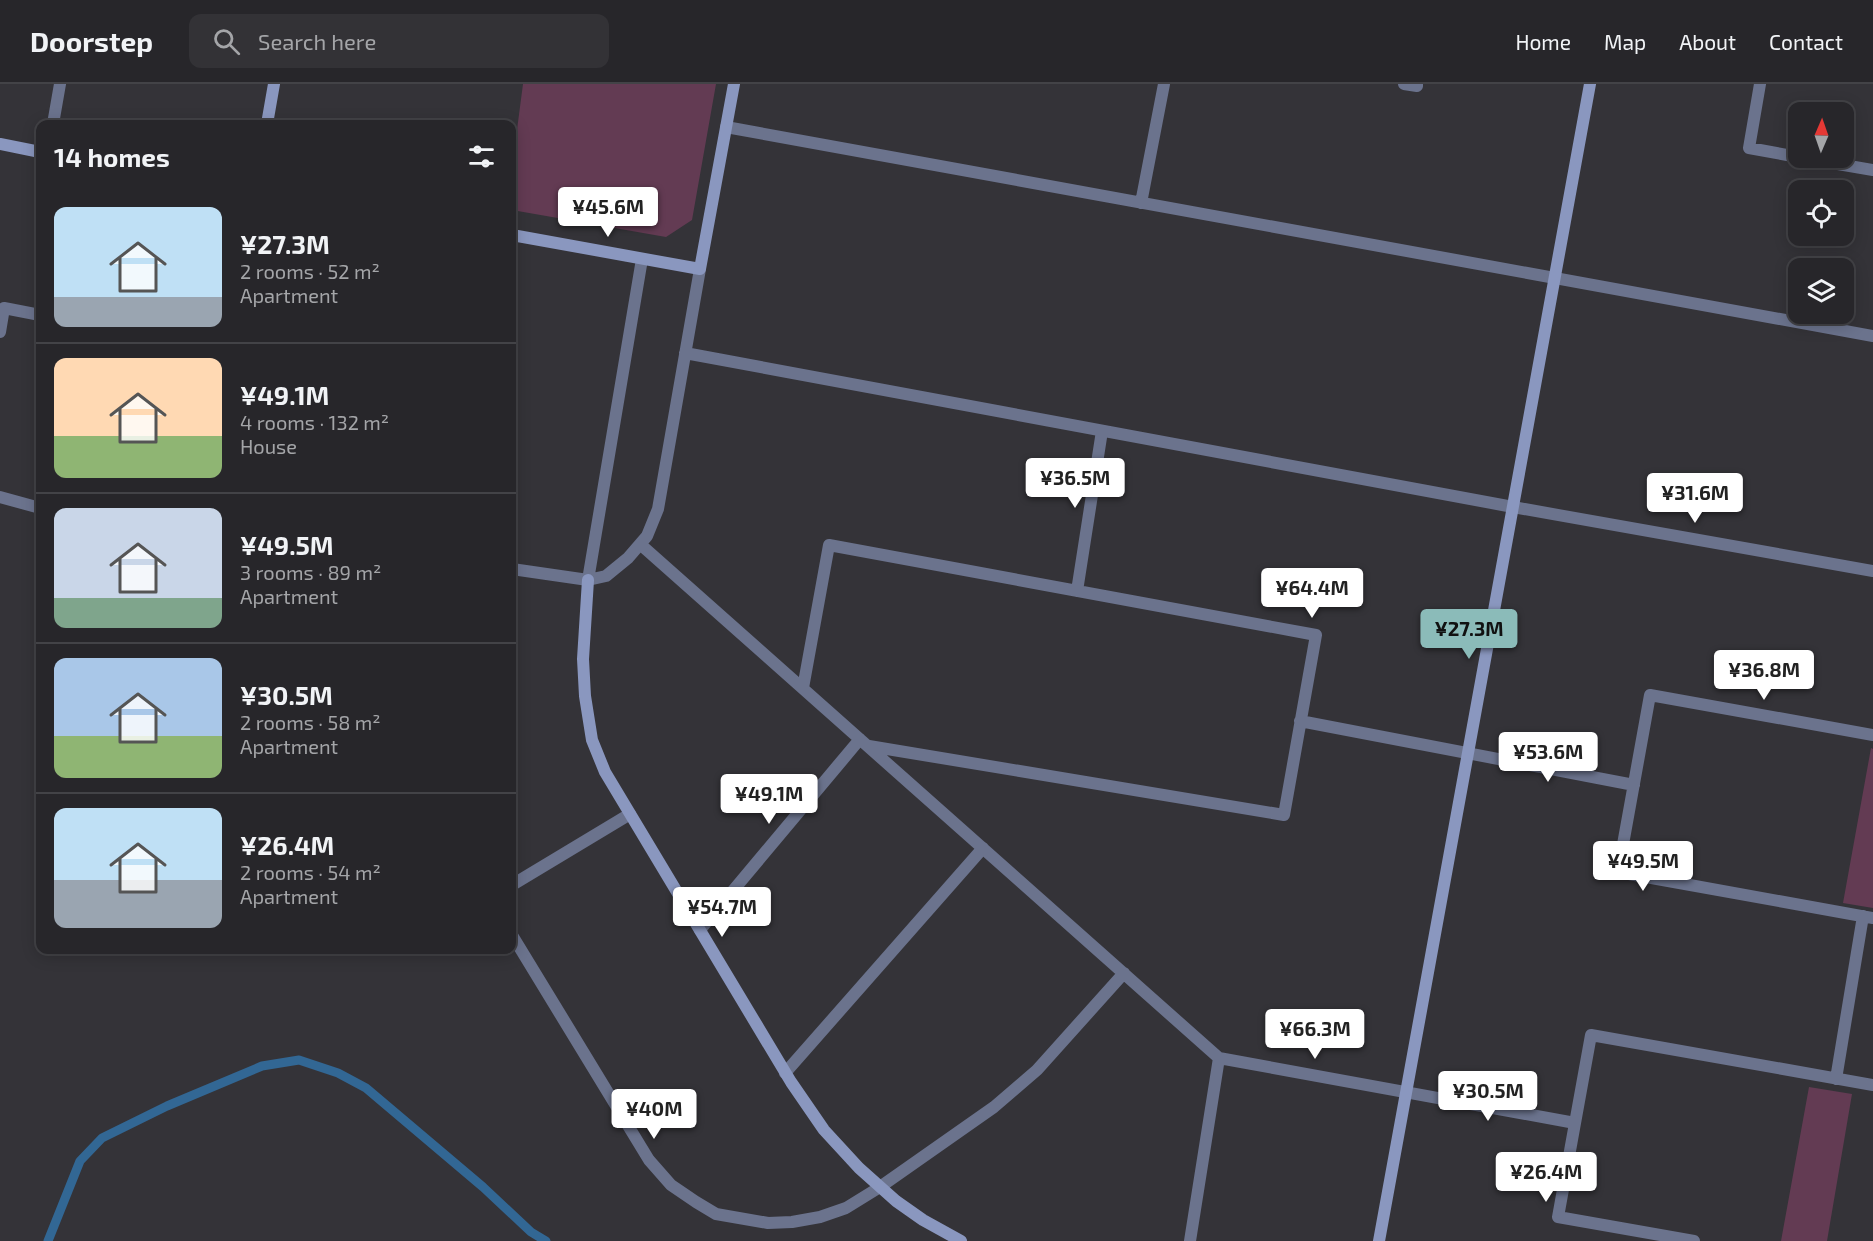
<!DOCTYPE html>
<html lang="en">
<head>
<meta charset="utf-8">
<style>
	body { margin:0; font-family:"Exo 2",sans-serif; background:#333236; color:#f1f3f6; height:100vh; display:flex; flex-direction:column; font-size:22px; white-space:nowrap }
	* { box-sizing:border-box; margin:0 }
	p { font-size:20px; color:#a4a5a8 }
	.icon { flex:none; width:33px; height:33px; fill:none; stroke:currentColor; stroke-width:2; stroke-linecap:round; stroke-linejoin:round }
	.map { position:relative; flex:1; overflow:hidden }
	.drawer { position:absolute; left:36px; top:36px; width:480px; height:834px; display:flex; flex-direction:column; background:#27262a; border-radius:12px; box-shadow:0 3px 15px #0003,0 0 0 2px #434347 }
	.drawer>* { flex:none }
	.needle { width:39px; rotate:2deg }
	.buttons { position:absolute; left:1788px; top:18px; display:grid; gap:12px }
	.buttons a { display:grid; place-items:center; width:66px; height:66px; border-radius:12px; background:#27262a; box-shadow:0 3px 15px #0003,0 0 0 2px #434347; font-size:30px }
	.price { position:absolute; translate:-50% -51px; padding:0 14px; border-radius:6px; background:#fff; color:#222; font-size:20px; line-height:39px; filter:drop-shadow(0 2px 3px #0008) }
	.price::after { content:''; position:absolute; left:50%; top:36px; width:18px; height:14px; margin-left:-9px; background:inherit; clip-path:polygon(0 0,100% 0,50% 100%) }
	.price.active { background:#8bbbb9; color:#111 }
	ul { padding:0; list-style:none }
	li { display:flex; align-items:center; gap:18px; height:150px; padding:0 18px }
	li+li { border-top:2px solid #434347 }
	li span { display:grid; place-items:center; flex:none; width:168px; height:120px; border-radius:12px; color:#555 }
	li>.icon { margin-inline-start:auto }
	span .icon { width:72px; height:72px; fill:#fffc; stroke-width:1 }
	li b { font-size:26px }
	h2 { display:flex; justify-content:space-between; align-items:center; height:72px; padding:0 18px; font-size:26px }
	header { display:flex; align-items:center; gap:36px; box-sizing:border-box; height:84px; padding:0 30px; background:#27262a; border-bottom:2px solid #434347 }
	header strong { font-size:28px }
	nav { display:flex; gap:33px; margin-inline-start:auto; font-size:21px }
	.search { width:420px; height:54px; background:#333236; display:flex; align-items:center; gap:15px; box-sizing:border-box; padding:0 21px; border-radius:12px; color:#a4a5a8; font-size:22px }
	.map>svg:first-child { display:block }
	.green { fill:#633b53 }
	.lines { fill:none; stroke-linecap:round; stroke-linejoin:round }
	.stream { stroke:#326794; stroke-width:9 }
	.street { stroke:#6b738d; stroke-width:12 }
	.secondary { stroke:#8a97bf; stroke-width:12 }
</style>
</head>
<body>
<header>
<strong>Doorstep</strong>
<div class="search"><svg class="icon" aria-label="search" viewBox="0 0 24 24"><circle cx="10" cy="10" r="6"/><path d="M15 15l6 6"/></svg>Search here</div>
<nav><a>Home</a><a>Map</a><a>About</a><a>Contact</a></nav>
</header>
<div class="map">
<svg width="1873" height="1157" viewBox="0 0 1873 1157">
	<rect width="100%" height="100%" fill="#343338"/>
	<path class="green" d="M523,0h193l-24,136 -26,17 -154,-27v-42z
		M1871,664l2,1v159l-30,-5z
		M1809,1003l43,7 -25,147h-46z"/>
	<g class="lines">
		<path class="stream" d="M48,1157l32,-80 22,-23 65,-32 95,-40 37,-6 39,13 28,15 117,99 48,45 15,9"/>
		<path class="street" d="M1404,0l13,2v-2
			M1760,0l-11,64 49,9
			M53,40l7,-40
			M726,43l1147,209
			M1803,74l70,12
			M1141,119l23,-119
			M0,248l4,-24 36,7
			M685,269l828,154 360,64
			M0,413l40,11
			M640,460l579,514 356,65
			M512,485l76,11 18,-4 22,-18 19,-22 11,-27 42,-240
			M588,496l54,-321
			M1077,507l25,-160
			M803,604l26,-143 487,90 -32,180 -415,-69
			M1300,637l334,64
			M1873,651l-223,-40 -32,177 255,46
			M512,801l118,-71
			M700,846l160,-191
			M512,851l137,225 22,25 25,17 20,12 52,9 24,-1 28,-5 26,-9 34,-21 114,-80 43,-37 87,-97
			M785,989l198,-225
			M1836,995l27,-163
			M1190,1157l29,-183
			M1694,1157l-136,-24 33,-182 282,50"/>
		<path class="secondary" d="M267,40l7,-40
			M0,60l40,8
			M512,151l188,34 34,-185
			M588,496l-5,79 2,37 7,44 13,32 186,310 33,48 35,38 37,33 27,19 38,21
			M1379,1157l211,-1157"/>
	</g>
</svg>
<div class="buttons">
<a><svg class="needle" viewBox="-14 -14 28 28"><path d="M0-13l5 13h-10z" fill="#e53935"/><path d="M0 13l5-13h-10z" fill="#a4a5a8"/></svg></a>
<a><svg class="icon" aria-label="locate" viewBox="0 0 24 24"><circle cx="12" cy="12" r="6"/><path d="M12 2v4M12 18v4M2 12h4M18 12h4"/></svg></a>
<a><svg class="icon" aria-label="layers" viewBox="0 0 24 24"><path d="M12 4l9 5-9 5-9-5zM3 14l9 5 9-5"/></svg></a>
</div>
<b class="price" style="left:608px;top:154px">¥45.6M</b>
<b class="price" style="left:1075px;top:425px">¥36.5M</b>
<b class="price" style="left:1695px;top:440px">¥31.6M</b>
<b class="price" style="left:1312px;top:535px">¥64.4M</b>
<b class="price active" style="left:1469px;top:576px">¥27.3M</b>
<b class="price" style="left:1764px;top:617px">¥36.8M</b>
<b class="price" style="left:1548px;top:699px">¥53.6M</b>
<b class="price" style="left:769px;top:741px">¥49.1M</b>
<b class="price" style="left:1643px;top:808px">¥49.5M</b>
<b class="price" style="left:722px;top:854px">¥54.7M</b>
<b class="price" style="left:1315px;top:976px">¥66.3M</b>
<b class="price" style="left:1488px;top:1038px">¥30.5M</b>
<b class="price" style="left:654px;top:1056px">¥40M</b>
<b class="price" style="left:1546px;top:1119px">¥26.4M</b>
<section class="drawer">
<h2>14 homes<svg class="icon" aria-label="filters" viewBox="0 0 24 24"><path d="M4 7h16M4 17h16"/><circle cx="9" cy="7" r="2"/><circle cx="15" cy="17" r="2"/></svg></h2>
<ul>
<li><span style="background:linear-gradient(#bfe0f5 75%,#9aa5b1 0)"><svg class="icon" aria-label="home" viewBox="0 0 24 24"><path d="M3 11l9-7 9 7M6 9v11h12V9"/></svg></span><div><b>¥27.3M</b><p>2 rooms · 52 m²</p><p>Apartment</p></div></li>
<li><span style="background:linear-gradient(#ffd9b3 65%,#8fb573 0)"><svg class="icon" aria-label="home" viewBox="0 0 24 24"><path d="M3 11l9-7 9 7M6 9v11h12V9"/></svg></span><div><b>¥49.1M</b><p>4 rooms · 132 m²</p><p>House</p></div></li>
<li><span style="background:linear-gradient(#c9d6e8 75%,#7fa58c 0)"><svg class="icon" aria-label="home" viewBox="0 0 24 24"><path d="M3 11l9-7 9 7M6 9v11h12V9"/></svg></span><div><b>¥49.5M</b><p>3 rooms · 89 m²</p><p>Apartment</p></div></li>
<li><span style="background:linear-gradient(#a9c7e8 65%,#8fb573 0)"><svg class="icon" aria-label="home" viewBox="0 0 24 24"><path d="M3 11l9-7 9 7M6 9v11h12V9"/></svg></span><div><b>¥30.5M</b><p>2 rooms · 58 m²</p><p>Apartment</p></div></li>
<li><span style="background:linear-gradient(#bfe0f5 60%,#9aa5b1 0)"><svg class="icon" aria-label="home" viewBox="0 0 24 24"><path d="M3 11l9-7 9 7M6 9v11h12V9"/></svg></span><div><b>¥26.4M</b><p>2 rooms · 54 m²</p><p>Apartment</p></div></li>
</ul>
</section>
</div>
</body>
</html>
